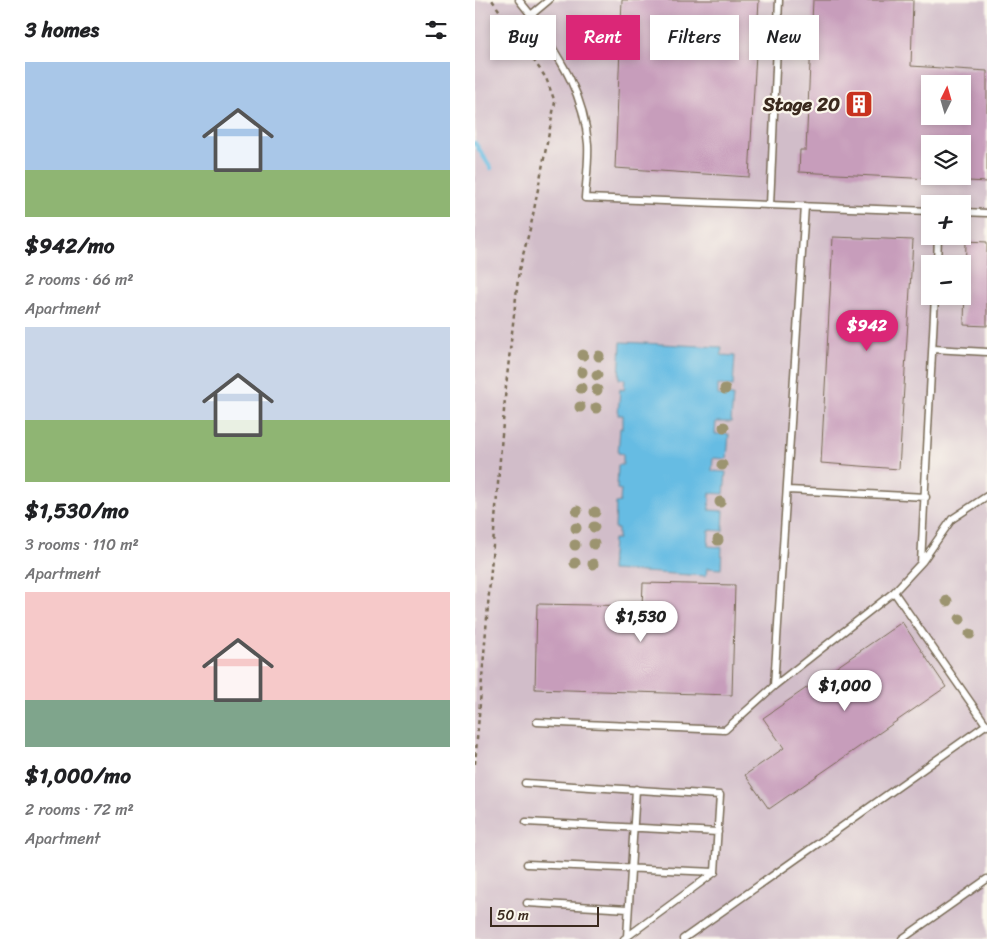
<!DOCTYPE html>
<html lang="en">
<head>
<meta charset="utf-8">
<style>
	body { margin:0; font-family:Sriracha,sans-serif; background:#f6f6f6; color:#202124; height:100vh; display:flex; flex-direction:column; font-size:19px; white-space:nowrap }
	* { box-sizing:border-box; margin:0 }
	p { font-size:16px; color:#757577 }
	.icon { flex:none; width:28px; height:28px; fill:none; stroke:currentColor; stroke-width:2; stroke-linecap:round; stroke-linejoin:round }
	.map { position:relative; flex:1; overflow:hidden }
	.sheet { display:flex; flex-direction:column; background:#fff; width:475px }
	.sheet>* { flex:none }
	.banner { position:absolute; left:15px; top:15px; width:421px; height:45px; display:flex; gap:10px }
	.needle { width:32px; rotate:5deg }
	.fabs { position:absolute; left:446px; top:75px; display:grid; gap:10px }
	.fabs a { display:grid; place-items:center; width:50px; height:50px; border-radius:0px; background:#fff; box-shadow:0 2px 8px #0003; font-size:25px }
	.scale { position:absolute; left:15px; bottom:12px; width:109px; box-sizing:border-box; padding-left:5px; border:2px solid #3b2a1e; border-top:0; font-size:14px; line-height:18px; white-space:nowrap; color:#3b2a1e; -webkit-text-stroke:4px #fbf7ec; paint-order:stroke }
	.price { position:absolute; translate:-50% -42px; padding:0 11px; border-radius:18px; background:#fff; color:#222; font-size:16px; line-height:32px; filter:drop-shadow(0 1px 2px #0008) }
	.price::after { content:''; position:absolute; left:50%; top:30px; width:15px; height:11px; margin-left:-8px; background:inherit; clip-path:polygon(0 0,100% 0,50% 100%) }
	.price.current { background:#db2777; color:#fff }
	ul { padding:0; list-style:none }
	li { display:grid; align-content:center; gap:10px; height:265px; padding:0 25px }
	li span { display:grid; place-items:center; height:155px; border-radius:0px; color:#555 }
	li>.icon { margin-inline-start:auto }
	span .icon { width:90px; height:90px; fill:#fffc; stroke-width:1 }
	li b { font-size:21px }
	h2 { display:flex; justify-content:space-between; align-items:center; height:60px; padding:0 25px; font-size:21px }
	.chip { padding:0 18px; border-radius:0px; background:#fff; box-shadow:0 2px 8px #0003; font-size:18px; line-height:45px }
	.chip.current { background:#db2777; color:#fff }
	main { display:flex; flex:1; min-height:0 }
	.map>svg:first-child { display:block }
	.industrial { fill:#d1bdc9; fill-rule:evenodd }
	.water { fill:#66bce3; stroke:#507380 }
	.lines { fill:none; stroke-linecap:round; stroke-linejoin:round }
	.stream { stroke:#66bce3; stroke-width:4.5 }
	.building { fill:#c79dbb; fill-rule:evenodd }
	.service-casing { stroke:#786a55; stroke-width:9 }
	.path { stroke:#786a55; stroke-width:2.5; stroke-dasharray:4 4; stroke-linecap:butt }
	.service { stroke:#fff; stroke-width:6 }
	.tree { fill:#9c9470 }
	.labels { text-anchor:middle; stroke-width:4.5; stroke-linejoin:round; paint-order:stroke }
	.poi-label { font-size:19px; font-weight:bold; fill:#3b2a1e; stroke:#fbf7ec; text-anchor:end }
</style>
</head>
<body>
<main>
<section class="sheet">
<h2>3 homes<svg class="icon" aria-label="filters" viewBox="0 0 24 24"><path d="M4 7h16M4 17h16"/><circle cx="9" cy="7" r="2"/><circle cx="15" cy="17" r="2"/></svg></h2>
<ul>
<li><span style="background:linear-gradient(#a9c7e8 70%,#8fb573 0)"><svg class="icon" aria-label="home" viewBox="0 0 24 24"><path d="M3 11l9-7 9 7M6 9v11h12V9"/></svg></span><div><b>$942/mo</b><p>2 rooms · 66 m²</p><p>Apartment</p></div></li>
<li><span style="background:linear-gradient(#c9d6e8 60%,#8fb573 0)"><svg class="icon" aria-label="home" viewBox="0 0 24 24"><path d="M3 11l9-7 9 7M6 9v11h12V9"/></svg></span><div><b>$1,530/mo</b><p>3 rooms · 110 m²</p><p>Apartment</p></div></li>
<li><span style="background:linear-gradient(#f6c9c9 70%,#7fa58c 0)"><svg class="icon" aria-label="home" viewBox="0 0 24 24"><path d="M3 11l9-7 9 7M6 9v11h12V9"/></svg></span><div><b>$1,000/mo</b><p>2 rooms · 72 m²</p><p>Apartment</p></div></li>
</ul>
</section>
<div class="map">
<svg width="512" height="939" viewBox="0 0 512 939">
	<rect width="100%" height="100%" fill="#fbf7ec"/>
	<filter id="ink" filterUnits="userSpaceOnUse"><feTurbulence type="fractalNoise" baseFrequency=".02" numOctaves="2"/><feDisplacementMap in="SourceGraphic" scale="10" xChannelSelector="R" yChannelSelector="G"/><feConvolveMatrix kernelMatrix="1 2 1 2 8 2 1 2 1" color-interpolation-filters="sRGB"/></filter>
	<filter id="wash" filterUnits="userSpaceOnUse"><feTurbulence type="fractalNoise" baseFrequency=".0096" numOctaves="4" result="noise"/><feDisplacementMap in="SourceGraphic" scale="20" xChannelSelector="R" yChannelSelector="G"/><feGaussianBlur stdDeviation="1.12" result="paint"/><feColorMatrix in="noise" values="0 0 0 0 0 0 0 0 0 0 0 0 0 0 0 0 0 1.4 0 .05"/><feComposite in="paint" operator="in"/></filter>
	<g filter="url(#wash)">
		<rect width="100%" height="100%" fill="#e8e0bc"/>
		<path class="industrial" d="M0,0h512v939h-512zM455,84h33v32h-33zM455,144h33v32h-33zM455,204h33v32h-33zM455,264h33v32h-33z"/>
		<path class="water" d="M146,342l101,5 -1,8 14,1 -2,30 -15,-1v10l15,1 -2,26h-15l-1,12h14l-2,25 -14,-1 -1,13 14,1 -2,22 -14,-1 -1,17 15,1 -1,20 -14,-1 -1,16 14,1 -1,22 -14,-1 -1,8 -95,-6 2,-31h5v-10h-3l1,-26 4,-1 1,-12 -4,-1 1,-24h5v-11l-5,-1 2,-25h3v-13h-5l2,-26 4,1 1,-11h-6z"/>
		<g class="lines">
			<path class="stream" d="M0,143l16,25"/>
		</g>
		<g id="blocks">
			<path class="building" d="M147,0h137l-10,177 -134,-9z
				M338,0h100l-2,66 76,5v111l-188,-10 1,-22h6zM455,84h33v32h-33zM455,144h33v32h-33z
				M358,237l80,3 -14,229 -78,-6z
				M491,241l21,1v84l-23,-1z
				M168,583l92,2 -3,110 -197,-6 2,-85 105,2z
				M427,622l44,65 -177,122 -24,-34 39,-27 -21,-30z"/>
		</g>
	</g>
	<g filter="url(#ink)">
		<use href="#blocks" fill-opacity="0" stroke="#786a55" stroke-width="1"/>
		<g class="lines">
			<defs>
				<path id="service" d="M44,0l12,15 18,-15
					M56,15c28,42 53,77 57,129 1,18 -2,37 -3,54l345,13
					M295,205l9,-205
					M488,212l24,1
					M462,264l1,-28
					M458,349l54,3
					M313,490l138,7
					M447,562l30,-43 35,-23
					M419,592l93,134
					M299,686l31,-480
					M62,722l188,8 49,-44 120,-94 27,-29 14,-267
					M50,783l195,12 -5,77 -91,67
					M51,822l192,10
					M52,864l188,8
					M52,903l101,6
					M152,937l9,-148
					M208,939l304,-215
					M427,939l85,-60"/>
			</defs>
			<use href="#service" class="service-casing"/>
			<path class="path" d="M0,764l31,-378 13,-116 12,-45 24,-123 -9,-24 -54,-78"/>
			<use href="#service" class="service"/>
		</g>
		<g class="tree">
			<circle cx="108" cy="355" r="5.5"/>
			<circle cx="124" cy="356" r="5.5"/>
			<circle cx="107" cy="372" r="5.5"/>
			<circle cx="122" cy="375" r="5.5"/>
			<circle cx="106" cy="388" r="5.5"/>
			<circle cx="250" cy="389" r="5.5"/>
			<circle cx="122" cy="390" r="5.5"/>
			<circle cx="105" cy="407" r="5.5"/>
			<circle cx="121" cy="408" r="5.5"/>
			<circle cx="249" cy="427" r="5.5"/>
			<circle cx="247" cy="465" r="5.5"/>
			<circle cx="245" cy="502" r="5.5"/>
			<circle cx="102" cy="511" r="5.5"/>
			<circle cx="120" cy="512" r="5.5"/>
			<circle cx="119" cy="527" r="5.5"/>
			<circle cx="101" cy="528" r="5.5"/>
			<circle cx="243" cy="540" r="5.5"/>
			<circle cx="119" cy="544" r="5.5"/>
			<circle cx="100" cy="545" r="5.5"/>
			<circle cx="100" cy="563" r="5.5"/>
			<circle cx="118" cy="564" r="5.5"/>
			<circle cx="472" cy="601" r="5.5"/>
			<circle cx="485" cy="619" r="5.5"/>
			<circle cx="495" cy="634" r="5.5"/>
		</g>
	</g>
	<defs>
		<symbol id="building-square" viewBox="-11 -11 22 22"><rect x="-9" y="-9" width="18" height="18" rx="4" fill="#c8321e" stroke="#fbf7ec"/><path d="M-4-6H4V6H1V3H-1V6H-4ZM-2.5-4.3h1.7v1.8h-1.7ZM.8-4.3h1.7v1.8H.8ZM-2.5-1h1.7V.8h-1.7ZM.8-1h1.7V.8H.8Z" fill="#fff"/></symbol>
	</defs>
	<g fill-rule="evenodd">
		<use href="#building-square" x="368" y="88" width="32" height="32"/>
	</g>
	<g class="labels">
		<g class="poi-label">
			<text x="365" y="111">Stage 20</text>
		</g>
	</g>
</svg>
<div class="fabs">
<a><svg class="needle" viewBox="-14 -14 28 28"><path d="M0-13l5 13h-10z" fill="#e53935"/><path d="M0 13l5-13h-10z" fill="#757577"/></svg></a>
<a><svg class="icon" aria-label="layers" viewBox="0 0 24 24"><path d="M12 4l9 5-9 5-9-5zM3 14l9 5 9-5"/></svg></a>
<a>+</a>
<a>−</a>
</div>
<div class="scale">50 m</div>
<b class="price current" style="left:392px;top:352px">$942</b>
<b class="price" style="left:166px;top:643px">$1,530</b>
<b class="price" style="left:370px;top:712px">$1,000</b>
<div class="banner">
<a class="chip">Buy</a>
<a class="chip current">Rent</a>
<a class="chip">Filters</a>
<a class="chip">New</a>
</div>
</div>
</main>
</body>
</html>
